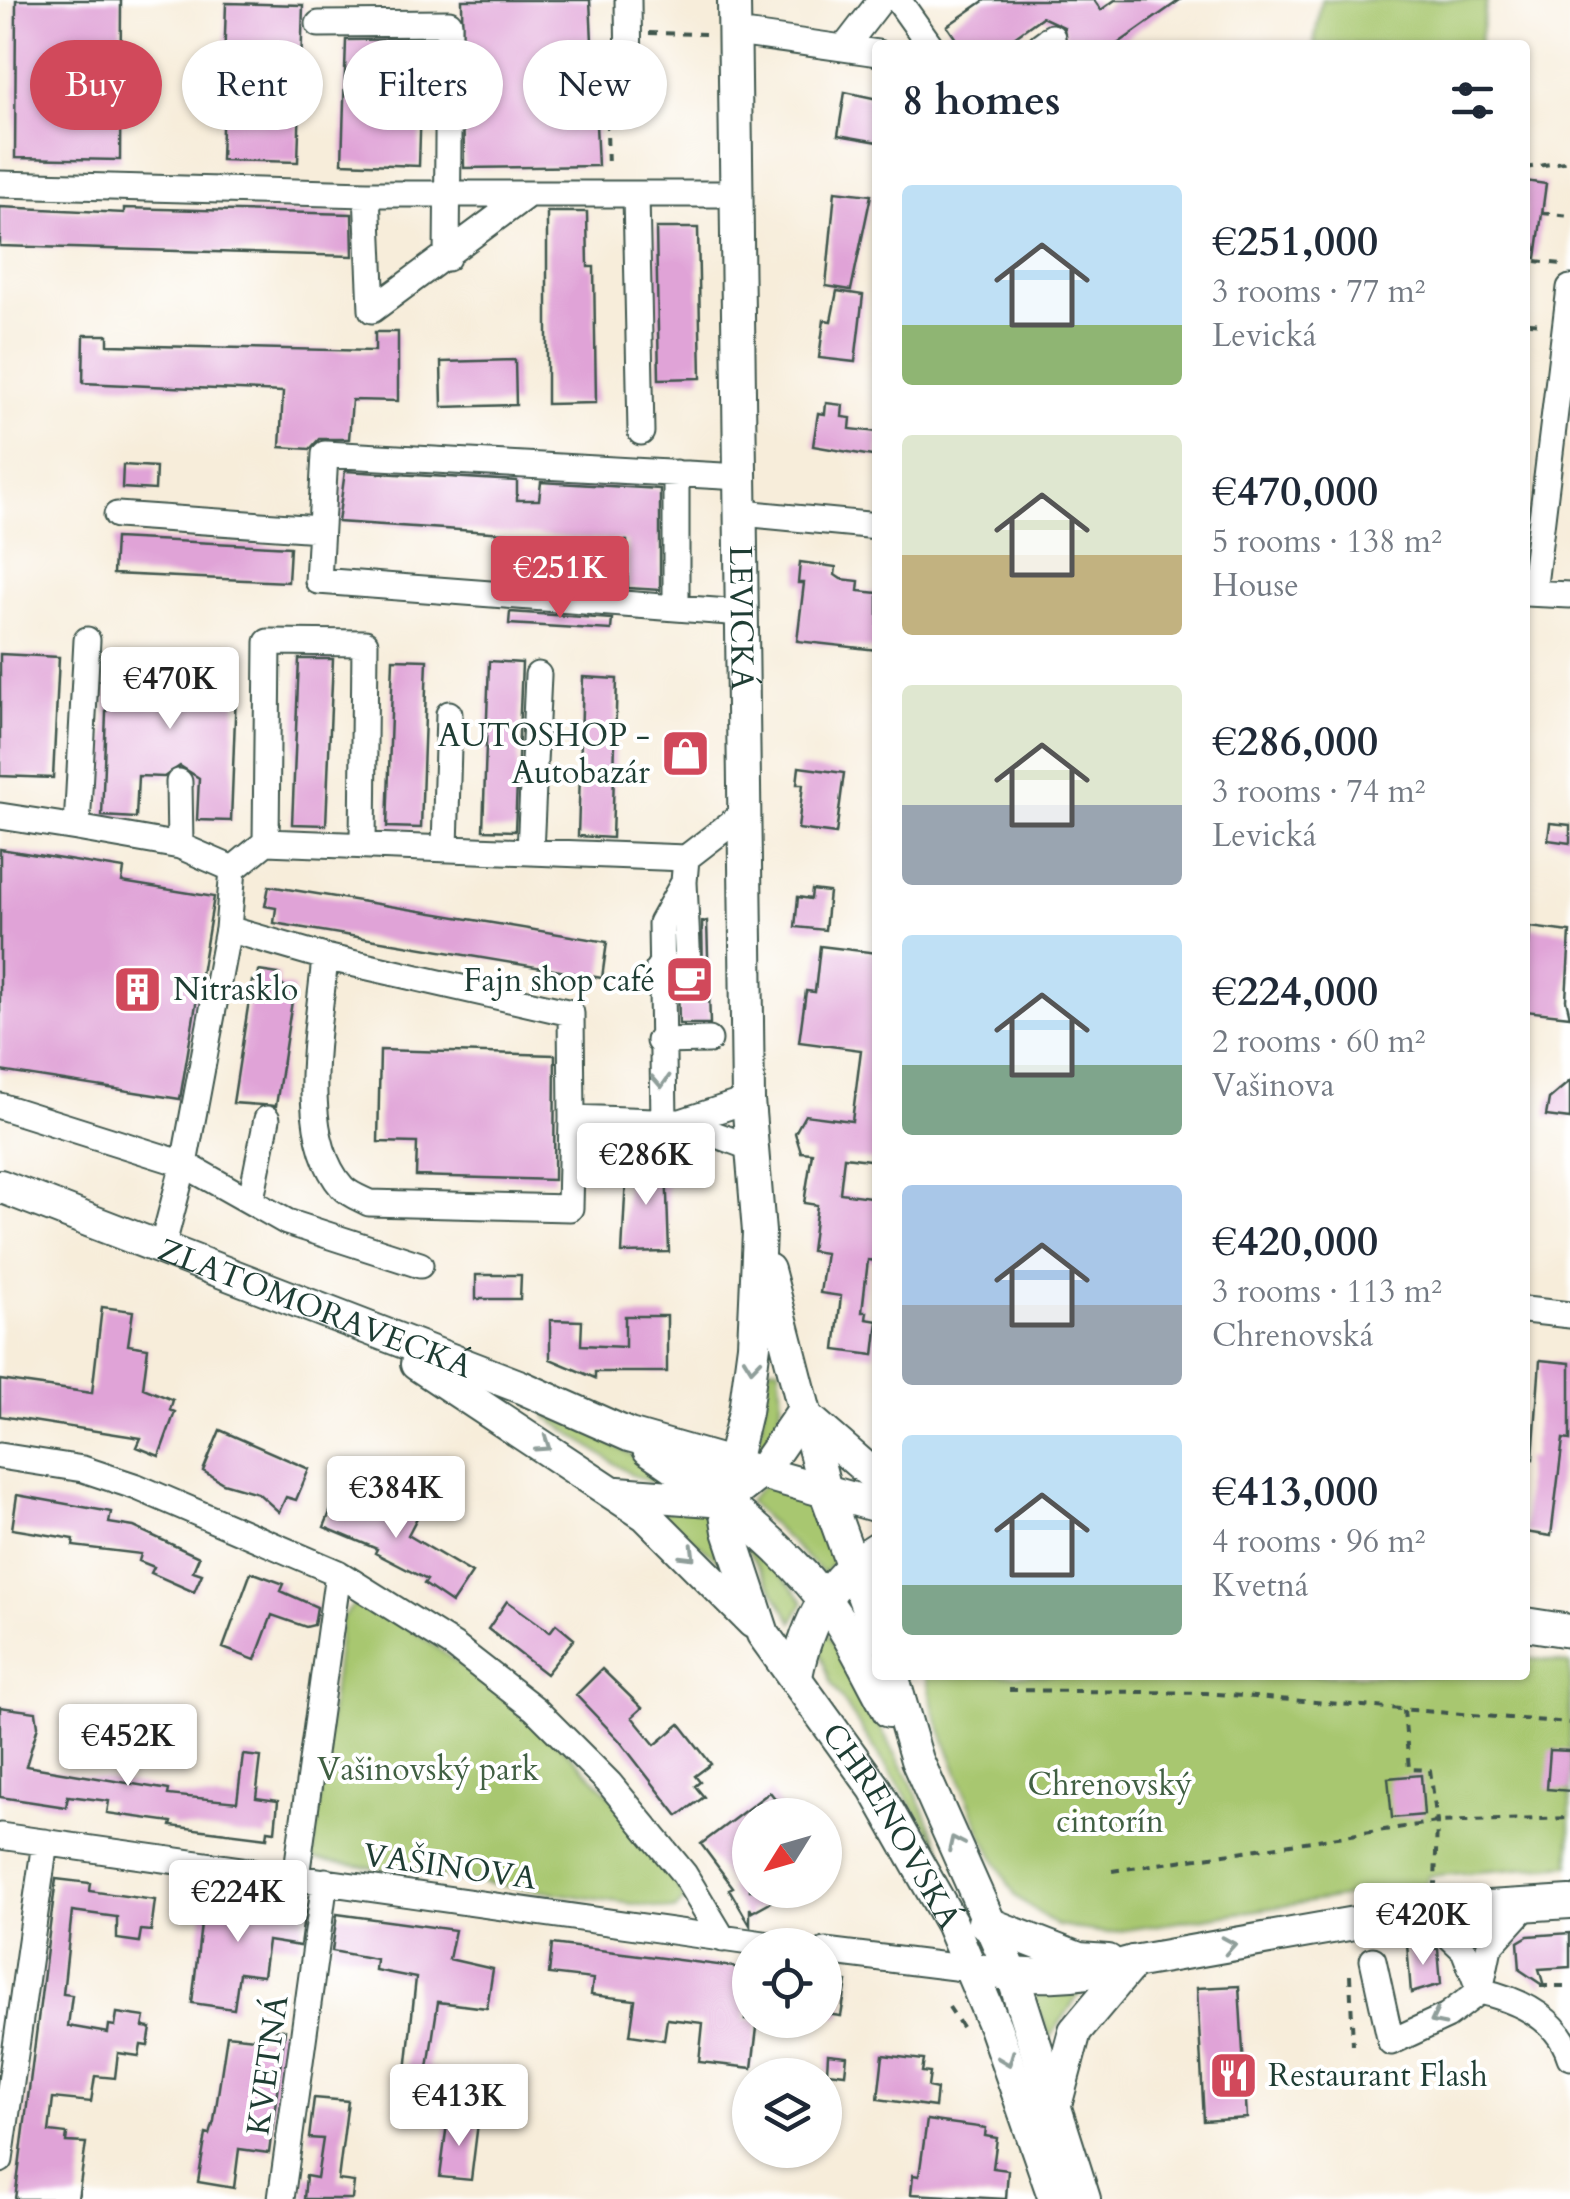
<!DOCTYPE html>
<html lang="en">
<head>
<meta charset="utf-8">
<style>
	body { margin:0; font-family:Cardo,serif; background:#f6f6f7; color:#1f2937; height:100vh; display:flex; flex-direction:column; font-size:38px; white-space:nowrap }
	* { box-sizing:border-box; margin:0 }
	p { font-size:32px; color:#747a83 }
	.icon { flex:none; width:55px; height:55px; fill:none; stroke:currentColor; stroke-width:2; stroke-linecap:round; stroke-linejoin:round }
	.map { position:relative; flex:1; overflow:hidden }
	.drawer { position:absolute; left:872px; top:40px; width:658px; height:1640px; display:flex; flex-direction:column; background:#fff; border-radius:10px; box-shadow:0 2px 8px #0004 }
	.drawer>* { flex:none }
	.hud { position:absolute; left:30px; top:40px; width:692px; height:90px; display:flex; gap:20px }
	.needle { width:65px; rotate:233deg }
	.buttons { position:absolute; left:732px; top:1798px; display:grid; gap:20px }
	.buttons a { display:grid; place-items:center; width:110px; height:110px; border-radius:50%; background:#fff; box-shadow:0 2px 8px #0004; font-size:50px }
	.price { position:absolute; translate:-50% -85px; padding:0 22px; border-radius:10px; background:#fff; color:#222; font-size:32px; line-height:65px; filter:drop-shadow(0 2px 5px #0008) }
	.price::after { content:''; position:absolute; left:50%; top:60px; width:30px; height:22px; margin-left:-15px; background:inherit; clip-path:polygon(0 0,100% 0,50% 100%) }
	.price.on { background:#d1495b; color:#fff }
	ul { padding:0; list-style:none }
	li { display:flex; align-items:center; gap:30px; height:250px; padding:0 30px }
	li span { display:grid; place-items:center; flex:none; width:280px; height:200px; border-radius:10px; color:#555 }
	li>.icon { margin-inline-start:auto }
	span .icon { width:120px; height:120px; fill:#fffc; stroke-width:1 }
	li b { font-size:42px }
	h2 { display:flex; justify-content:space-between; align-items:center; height:120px; padding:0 30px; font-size:42px }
	.chip { padding:0 35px; border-radius:45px; background:#fff; box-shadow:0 2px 8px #0004; font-size:35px; line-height:90px }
	.chip.on { background:#d1495b; color:#fff }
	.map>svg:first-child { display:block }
	.green { fill:#a8c76f; stroke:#648252; stroke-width:2.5 }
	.building { fill:#e0a3d7 }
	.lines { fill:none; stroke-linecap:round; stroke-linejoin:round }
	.minor-casing { stroke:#3f574d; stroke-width:29 }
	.major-casing { stroke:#3f574d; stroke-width:36 }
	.path { stroke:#3f574d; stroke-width:4; stroke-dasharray:8 8; stroke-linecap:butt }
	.minor { stroke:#fff; stroke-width:25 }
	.major { stroke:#fff; stroke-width:32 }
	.oneway { stroke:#8f9e9a }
	.labels { text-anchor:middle; stroke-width:8; stroke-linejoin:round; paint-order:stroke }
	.street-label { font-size:32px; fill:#1f3d34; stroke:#fff }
	.poi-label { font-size:32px; fill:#1f3d34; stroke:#fff; text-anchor:end }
	.park-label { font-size:32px; fill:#416043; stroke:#fff }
</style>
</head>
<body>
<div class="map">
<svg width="1570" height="2199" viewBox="0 0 1570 2199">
	<rect width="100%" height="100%" fill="#fff"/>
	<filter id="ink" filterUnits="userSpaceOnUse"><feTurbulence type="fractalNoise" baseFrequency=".01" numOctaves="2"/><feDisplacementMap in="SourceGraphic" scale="20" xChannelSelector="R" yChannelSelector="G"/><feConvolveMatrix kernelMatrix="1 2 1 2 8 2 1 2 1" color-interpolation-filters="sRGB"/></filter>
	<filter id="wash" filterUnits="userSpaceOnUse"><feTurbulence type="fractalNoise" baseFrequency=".0048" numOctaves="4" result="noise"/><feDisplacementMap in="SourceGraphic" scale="40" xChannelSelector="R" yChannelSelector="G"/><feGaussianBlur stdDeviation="2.25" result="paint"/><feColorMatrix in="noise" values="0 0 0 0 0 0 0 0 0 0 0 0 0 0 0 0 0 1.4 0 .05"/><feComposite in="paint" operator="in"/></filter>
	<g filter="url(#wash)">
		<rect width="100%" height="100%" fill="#f7edda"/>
		<path class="green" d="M1321,0h166l-8,45h-165z
			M770,1366l9,1c4,38 6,58 -22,86z
			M550,1411l126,68 -12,8 -33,-12 -84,-58z
			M764,1484l53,17 19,59 -13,14 -75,-73z
			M705,1504l19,61 -67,-55z
			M748,1537l56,65 -11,20 -48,-76z
			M366,1601l10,3c117,84 238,166 309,295l-10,11 -362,-51 28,-240 15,-17z
			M823,1625l86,153 34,74 -112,-169 -14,-39z
			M1525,1657l45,7v201l-142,11v8l-322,49 -49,-7 -42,-30 -33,-61 -48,-123 -8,-37h599z
			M1029,1986l55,1 -34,51z"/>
		<g id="blocks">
			<path class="building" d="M16,0h105l-1,160 -105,-2z
				M462,0h128l8,166 -134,2z
				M985,0h109l7,10 14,-10h65l-64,45h-50l-2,-18 -22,-10 -39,28h-43l-13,-19z
				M226,3l77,2 -5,157 -77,-2z
				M423,39l-4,127 -77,-3 4,-123z
				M845,92l33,7v43l-40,-7z
				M1525,181l21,3 -10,74h-11z
				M835,191l36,4 -20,95 -25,-4z
				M0,207l124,6v-5l228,6 1,42 -353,-10z
				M547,212h40l1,55h6l2,136 -49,1z
				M656,228h42l3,150 -42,1z
				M837,291l26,4 -8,67 -36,-4 5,-38 7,1z
				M375,332h23v69l-46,-1 -3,39h-30l-9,10 -30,-2 3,-55 -200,-9 1,-48h24v10l267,6z
				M515,360l1,45 -74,2 -1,-45z
				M826,403l17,2 -1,12 9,1 -1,11 28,3v25l-65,-11 5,-33 7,1z
				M123,465l33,2 -1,23 -33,-2z
				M345,471l172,10v19h22l2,-18 119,7v101l-32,-2 -1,-47 -289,-19z
				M115,538l175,9 -2,35 -175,-8z
				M800,562l36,5 -1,8 6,4 18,2 -1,10 20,2v57l-81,-9 7,-58h-6z
				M510,612l102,7 -1,11 -102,-6z
				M0,654l59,3 -6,121 -53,-2z
				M299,659h34l-7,166 -34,-1z
				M393,659l34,1 -6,168 -34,-1z
				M108,661l129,5 -6,155 -34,-1 2,-42 -19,-12 -16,11 -26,-1 -2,42 -34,-2z
				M489,661l33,2 -7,168 -32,-1z
				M583,677l34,2 -5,159 -34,-2z
				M799,767l45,6 -8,61 -38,-5 5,-45h-6z
				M1550,823l20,2v18l-22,-3z
				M0,849l124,20 -2,13 92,15 -34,202 -180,-28z
				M269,886l338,56 -5,36 -328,-55 2,-15 -11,-2z
				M812,890l17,2 -4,38 -30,-3 3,-30 13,2z
				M707,921l3,103h-31l-1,-41 17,-2 8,-7 -1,-52z
				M1530,927l40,5 -4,68 4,16 -45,-5z
				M820,946l58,7v208l-34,-4 -4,36 38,5v63l-10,-1 -6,52h5l-1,7 12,2 -4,34 -39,-5 6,-54 -21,-3 6,-40 -15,-2 6,-46 -13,-2 8,-50 -11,-1 -6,-19 10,-18 47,6 9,-71 -62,-8 7,-51 9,1z
				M259,971l20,3 -1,11 16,3 -18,118 -43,-3 19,-122 5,1z
				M380,1050l175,5 -1,125 -138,-4 1,-33 -39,-1z
				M1570,1081v38l-24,-3 3,-17z
				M627,1158h30v8h9l3,86 -47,1z
				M476,1275h45l-1,24h-44z
				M102,1307l31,4 -5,34 20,3 -5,40 30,12 -3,10 5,2 -16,44 -22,-9 4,-9 -141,-22v-36l92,13z
				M625,1316h42v56h-72v6l-45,-19v-39l32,1 -1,24 44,2z
				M1540,1360l30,3v77l-7,-1 -12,97 -26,-4v-74l8,1z
				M220,1430l89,39 -13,31 -10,-3 -7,15 -21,-19 -35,-10 -20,-12z
				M341,1485l18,7 -4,8 39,16 9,-18 19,10 -14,27 64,38 -20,30 -28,-19 3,-4 -52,-27 2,-4 -53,-22z
				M17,1495l94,17 -2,11 25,4 65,30 -6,14 9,3 -8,18 -43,-19 3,-6 -15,-6 2,-7 -68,-8 1,-7 -62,-10z
				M251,1572l33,12 -3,7 36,16 -3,18 -8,2 -34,-12 -17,45 -32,-12z
				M507,1601l43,31 6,-8 18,15 -28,35 -58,-45z
				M602,1669l40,39 -10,9 23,28 25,-21 31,40 -16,12 5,6 -5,4 9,11 -26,19 -59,-76 -43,-45z
				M0,1707l36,5 2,14 -12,40 143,24 -1,5 69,7 6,-47 18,2 -5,41 22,3 -3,30 -7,-1 -1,8 -96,-12 1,-4 -65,-9 2,-12 -41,-5 -2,11 -66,-10z
				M1550,1750l20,1v40l-23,-2z
				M1421,1775l3,40 -32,3 -4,-40z
				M770,1792l18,23h-38v75h42l-40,22 -2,-4v17l-21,-36 4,-2 -32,-43z
				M56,1879l34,4 -1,8 66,9 -4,31 -10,-1 -2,12 -22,-3v-22l-45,-6 -9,83 9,1 -4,31 40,7 1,-8 6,1 2,-13 28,4 -2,10 8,1 -3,18 -7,-1 -2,11 -21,-3 -3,25 -20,-2 -4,26 -38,-4 -4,34 18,2 -1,8 20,1 -8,56h-63z
				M204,1897l101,13 -5,36 -32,-5 -5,35 -24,-3 -5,36 -42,-6z
				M337,1914l118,16 -6,29 44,10 -6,39 -49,-6 -10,66 8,1 -7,53 -28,-4 15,-140 -41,-8 1,-11 -44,-8z
				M1570,1933v34l-31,2 5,17 -24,-16 -2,-28 10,-6z
				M552,1944l198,25 -5,51h13l-6,48 -53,-6 4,-39 -36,-4 -3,21 -34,-5 5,-35 -44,-5 2,-16 -44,-5z
				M1407,1944l31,5 3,35 -30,9z
				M825,1979l22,3 -6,34 -16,-2z
				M1239,1986l8,132 -43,3 -7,-133z
				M266,2028l19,2 -16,123 -30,-4 -5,39 -36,-6 8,-48 4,1 4,-14 13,-86 38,4z
				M828,2054l19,2 -2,18 -18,-2z
				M883,2055l41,5 -2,12 8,1 -2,14 9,2 -2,18 -57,-8z
				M314,2098l34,3 -10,79 16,2 -2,17h-48l2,-23 11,2 6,-39 -14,-1z
				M448,2116l30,7 -7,57 -31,-3z
				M927,2120l59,8 -1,8 12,2 -4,30 15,2 -2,29 -95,-5 2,-19 6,1z"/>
		</g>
	</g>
	<g filter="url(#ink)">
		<use href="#blocks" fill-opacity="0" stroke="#3f574d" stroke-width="2.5"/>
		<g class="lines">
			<defs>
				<path id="minor" d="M628,0l1,80
					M898,0l32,45
					M319,24l130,-1 -2,235
					M751,35l127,18
					M1041,45l11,-8
					M844,48l37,-48
					M0,184l367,10h370
					M367,194l5,116 155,-115
					M636,195l5,237
					M676,473v135
					M741,477l-416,-23 -7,127 424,32
					M742,513l136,13
					M117,515l203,14
					M1525,593l45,2
					M1533,593l37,-305
					M179,782l1,64 53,23 -5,60 97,28 246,56 1,105 109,4 67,-22
					M0,816l77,12 10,-188
					M77,828l103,18
					M266,842l2,-200 97,1 -2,201
					M445,847l4,-133
					M530,852l8,-177
					M233,869l33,-27 420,16
					M325,957c-5,65 -30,176 17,230 6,7 19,12 27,16l201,5 2,-90
					M659,967h29l-4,-85
					M659,1041l50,-1
					M0,1106l184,58 44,-235
					M664,1121l-3,-198 23,-41 2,-24 57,-44
					M681,1122l71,26
					M251,1199l16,-80
					M162,1248l22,-84 103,58 133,43
					M1525,1310l45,5
					M0,1456l83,13 54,18 201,86 116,73 81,63 74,74 75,91 39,65
					M0,1836l771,109
					M296,1877l42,-304
					M1423,1911l41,39 16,41
					M825,1951l146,18
					M1373,1960l18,82 56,-26 33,-25 9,-44 39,-43
					M1480,1991c39,9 78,27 90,66
					M0,2160l45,-318
					M281,2199l44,-318"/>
				<g id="major">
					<path id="s1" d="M734,0l14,1100 11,132 -5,113 -9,67 -21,89 5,30 34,103 112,155 76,134 44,104 60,172"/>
					<path id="s2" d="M0,1186l521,201 108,48 249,71"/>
					<path d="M768,1270l57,220 53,146"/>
					<path d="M417,1364l229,151 107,107"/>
					<path d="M802,1413l76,66"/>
					<path d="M649,1449c64,43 126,89 174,149 27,34 45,76 66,113"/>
					<path d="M618,1493l106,8 38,-30 40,-58"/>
					<path d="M1525,1624l45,7"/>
					<path d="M892,1675l25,85 96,216 71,223"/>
					<path d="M796,1676c11,-54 33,-98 82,-128"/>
					<path d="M984,1922l95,37 29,2"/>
					<path d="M971,1969c57,9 106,10 162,-7l290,-51 147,-9"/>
					<path d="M1057,2098l18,-67 58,-69"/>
				</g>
			</defs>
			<use href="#minor" class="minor-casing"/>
			<use href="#major" class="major-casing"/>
			<path class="path" d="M649,33l56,1
				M606,89l2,80
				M1525,168l45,-7
				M1542,213l28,3
				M1536,261l25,3
				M1529,323l15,1
				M1009,1690l197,3 364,30
				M1404,1710l5,59 21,1 7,52 -2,62
				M1112,1871l325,-49 133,-4
				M1350,1975l3,70
				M1540,1986h30
				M949,2007l17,26"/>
			<use href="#minor" class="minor"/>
			<use href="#major" class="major"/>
		</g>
		<defs><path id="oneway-chevron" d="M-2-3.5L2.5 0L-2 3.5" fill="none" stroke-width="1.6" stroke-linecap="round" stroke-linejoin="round" transform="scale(2.5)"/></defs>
		<g class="oneway">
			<use href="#oneway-chevron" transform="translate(661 1081) rotate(87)"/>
			<use href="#oneway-chevron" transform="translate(752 1364) rotate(96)"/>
			<use href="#oneway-chevron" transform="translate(544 1445) rotate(34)"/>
			<use href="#oneway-chevron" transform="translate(689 1554) rotate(45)"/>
			<use href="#oneway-chevron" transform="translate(955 1843) rotate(-115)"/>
			<use href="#oneway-chevron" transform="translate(1229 1945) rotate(-10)"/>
			<use href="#oneway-chevron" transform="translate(1437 2019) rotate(153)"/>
			<use href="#oneway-chevron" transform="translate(1007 2059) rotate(69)"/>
		</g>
	</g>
	<defs>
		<symbol id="shop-square" viewBox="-11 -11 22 22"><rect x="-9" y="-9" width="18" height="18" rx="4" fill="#d1495b" stroke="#fff"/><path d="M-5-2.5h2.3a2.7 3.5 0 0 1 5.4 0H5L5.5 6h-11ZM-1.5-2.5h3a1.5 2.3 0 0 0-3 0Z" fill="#fff"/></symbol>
		<symbol id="cafe-square" viewBox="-11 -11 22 22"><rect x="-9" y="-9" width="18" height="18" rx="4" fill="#d1495b" stroke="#fff"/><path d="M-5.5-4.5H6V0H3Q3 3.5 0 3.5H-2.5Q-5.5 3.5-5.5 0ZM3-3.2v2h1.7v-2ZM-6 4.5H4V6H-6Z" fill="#fff"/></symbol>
		<symbol id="building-square" viewBox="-11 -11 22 22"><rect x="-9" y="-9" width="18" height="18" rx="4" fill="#d1495b" stroke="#fff"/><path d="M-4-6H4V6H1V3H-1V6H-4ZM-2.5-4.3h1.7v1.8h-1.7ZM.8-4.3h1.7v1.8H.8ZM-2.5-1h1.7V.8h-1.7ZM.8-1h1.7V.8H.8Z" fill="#fff"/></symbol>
		<symbol id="restaurant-square" viewBox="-11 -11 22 22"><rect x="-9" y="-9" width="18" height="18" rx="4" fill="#d1495b" stroke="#fff"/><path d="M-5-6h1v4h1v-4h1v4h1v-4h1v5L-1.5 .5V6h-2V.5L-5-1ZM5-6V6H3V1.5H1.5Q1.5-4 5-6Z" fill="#fff"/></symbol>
	</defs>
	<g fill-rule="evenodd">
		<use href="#shop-square" x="658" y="726" width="55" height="55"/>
		<use href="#cafe-square" x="662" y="952" width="55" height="55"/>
		<use href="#building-square" x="110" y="962" width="55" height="55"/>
		<use href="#restaurant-square" x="1206" y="2048" width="55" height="55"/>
	</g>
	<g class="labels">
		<g class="street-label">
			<text dy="11" stroke="none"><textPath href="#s1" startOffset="618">LEVICKÁ</textPath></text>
			<text dy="11" stroke="none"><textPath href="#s2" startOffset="338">ZLATOMORAVECKÁ</textPath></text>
			<text dy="11" stroke="none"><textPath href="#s1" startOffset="1875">CHRENOVSKÁ</textPath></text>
			<text transform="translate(450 1866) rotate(8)" y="11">VAŠINOVA</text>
			<text transform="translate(267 2065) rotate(-82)" y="11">KVETNÁ</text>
		</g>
		<g class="poi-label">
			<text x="650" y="746">AUTOSHOP -<tspan x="650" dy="37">Autobazár</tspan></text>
			<text x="655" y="991">Fajn shop café</text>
			<text x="173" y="1000" text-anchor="start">Nitrasklo</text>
			<text x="1268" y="2086" text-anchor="start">Restaurant Flash</text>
		</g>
		<g class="park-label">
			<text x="428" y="1780">Vašinovský park</text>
			<text x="1110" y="1795">Chrenovský<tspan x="1110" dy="37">cintorín</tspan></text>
		</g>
	</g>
</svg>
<div class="buttons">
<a><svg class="needle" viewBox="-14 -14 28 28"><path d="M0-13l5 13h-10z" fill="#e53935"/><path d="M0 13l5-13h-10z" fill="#747a83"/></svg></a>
<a><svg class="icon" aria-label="locate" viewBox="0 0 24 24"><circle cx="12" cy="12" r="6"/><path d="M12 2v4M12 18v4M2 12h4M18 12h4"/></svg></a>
<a><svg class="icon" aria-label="layers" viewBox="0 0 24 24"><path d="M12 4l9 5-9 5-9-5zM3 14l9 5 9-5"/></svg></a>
</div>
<b class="price on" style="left:560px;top:621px">€251K</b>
<b class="price" style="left:170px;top:732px">€470K</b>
<b class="price" style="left:646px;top:1208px">€286K</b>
<b class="price" style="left:396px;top:1541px">€384K</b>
<b class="price" style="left:128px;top:1789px">€452K</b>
<b class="price" style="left:238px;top:1945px">€224K</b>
<b class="price" style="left:1423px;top:1968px">€420K</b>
<b class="price" style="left:459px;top:2149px">€413K</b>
<div class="hud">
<a class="chip on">Buy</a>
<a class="chip">Rent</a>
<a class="chip">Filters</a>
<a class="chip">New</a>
</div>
<section class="drawer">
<h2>8 homes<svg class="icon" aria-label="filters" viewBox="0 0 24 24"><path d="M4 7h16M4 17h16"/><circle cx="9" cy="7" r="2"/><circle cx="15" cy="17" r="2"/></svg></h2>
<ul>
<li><span style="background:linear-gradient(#bfe0f5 70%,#8fb573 0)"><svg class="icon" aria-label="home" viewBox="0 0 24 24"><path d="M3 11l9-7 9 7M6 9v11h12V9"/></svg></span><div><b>€251,000</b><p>3 rooms · 77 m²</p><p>Levická</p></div></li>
<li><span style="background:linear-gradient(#dfe7d0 60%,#c2b280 0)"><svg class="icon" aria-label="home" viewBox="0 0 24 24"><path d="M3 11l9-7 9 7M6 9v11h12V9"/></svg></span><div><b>€470,000</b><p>5 rooms · 138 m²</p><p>House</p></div></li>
<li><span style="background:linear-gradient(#dfe7d0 60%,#9aa5b1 0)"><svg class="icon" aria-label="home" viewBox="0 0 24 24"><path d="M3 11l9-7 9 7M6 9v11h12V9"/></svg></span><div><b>€286,000</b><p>3 rooms · 74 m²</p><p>Levická</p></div></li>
<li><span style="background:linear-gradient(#bfe0f5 65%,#7fa58c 0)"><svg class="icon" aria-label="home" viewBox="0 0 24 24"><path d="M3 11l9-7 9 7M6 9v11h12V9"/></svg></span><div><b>€224,000</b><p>2 rooms · 60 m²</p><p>Vašinova</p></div></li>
<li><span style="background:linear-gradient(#a9c7e8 60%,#9aa5b1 0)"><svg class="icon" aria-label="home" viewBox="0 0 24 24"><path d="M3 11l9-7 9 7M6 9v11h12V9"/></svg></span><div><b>€420,000</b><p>3 rooms · 113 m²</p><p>Chrenovská</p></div></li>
<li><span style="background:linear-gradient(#bfe0f5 75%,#7fa58c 0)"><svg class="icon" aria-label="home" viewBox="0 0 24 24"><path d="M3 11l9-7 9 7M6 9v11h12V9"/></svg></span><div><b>€413,000</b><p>4 rooms · 96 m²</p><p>Kvetná</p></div></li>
</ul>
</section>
</div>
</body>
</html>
